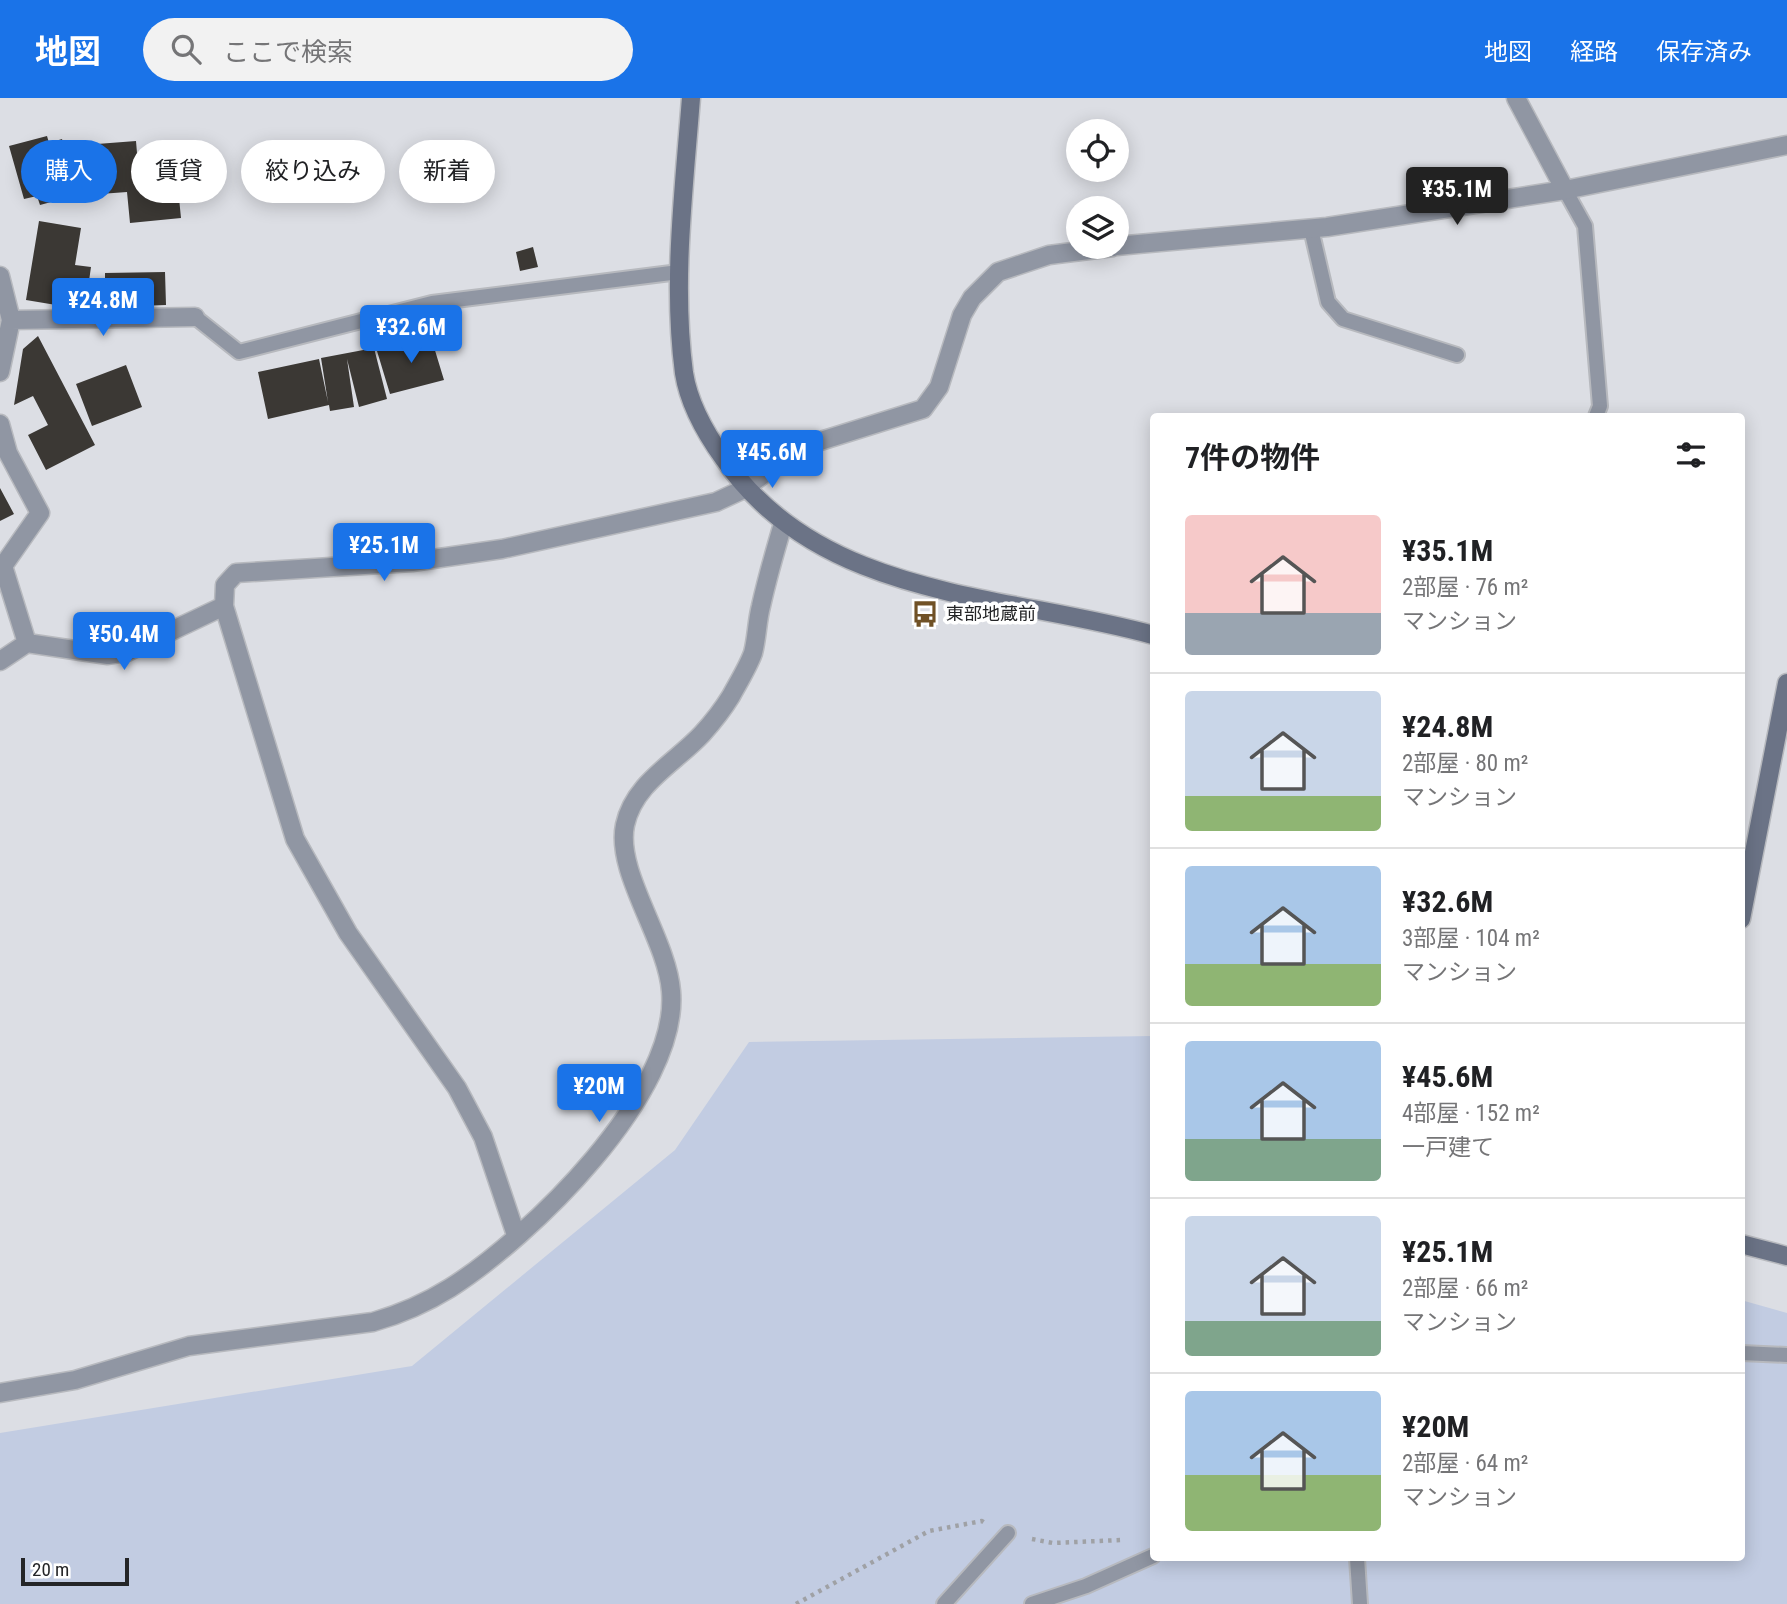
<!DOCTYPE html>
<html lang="ja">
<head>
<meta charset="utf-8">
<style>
	body { margin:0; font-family:"Roboto Condensed","Noto Sans JP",sans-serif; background:#f2f2f2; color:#202124; height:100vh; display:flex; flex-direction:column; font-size:26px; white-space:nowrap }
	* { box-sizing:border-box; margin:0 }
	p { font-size:23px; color:#757577 }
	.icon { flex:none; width:38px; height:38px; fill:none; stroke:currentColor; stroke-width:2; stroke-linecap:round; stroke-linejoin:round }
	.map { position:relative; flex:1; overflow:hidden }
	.side { position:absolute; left:1150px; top:315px; width:595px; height:1148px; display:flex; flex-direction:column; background:#fff; border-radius:7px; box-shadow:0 4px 18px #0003 }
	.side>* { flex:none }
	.guide { position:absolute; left:21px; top:42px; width:665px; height:63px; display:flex; gap:14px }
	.tools { position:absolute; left:1066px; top:21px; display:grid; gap:14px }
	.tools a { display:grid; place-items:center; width:63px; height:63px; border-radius:50%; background:#fff; box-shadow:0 4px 18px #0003; font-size:35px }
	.scale { position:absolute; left:21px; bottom:18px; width:108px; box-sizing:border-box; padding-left:7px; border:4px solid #242527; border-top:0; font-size:19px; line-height:24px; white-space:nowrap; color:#242527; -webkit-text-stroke:5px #fff; paint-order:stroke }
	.price { position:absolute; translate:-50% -60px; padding:0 16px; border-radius:7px; background:#1a73e8; color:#fff; font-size:23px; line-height:46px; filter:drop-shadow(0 2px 4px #0008) }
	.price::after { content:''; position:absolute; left:50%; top:42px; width:21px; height:16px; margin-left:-10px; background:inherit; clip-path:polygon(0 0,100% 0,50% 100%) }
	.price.active { background:#222; color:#fff }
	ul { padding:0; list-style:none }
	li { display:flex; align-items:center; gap:21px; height:175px; padding:0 35px }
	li+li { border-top:2px solid #e0e0e0 }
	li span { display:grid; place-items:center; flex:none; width:196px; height:140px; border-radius:7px; color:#555 }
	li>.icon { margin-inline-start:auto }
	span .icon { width:84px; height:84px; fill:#fffc; stroke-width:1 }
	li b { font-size:30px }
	h2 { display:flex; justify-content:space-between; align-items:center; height:84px; padding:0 35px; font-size:30px }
	.tag { padding:0 24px; border-radius:32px; background:#fff; box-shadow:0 4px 18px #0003; font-size:24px; line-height:63px }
	.tag.active { background:#1a73e8; color:#fff }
	header { display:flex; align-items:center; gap:42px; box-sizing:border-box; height:98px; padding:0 35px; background:#1a73e8; color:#fff }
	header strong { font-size:33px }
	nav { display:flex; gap:38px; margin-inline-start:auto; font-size:24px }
	.search { width:490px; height:63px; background:#f2f2f2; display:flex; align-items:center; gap:18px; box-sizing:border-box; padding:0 24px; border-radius:38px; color:#757577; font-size:26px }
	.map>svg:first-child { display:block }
	.green { fill:#c2cce2 }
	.building { fill:#3b3834 }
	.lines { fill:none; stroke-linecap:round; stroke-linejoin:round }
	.lane-casing { stroke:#b7b9be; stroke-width:18 }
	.street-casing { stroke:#b7b9be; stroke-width:21 }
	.secondary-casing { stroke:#b7b9be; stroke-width:21 }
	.path { stroke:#9fa1a5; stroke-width:4.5; stroke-dasharray:3.5 5; stroke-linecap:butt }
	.lane { stroke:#9096a3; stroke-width:14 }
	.street { stroke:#9096a3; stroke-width:18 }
	.secondary { stroke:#6b7386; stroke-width:18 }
	.labels { text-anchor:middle; stroke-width:7; stroke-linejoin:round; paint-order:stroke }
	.poi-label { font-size:18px; fill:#242527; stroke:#fff; text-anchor:start }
</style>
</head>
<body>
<header>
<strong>地図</strong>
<div class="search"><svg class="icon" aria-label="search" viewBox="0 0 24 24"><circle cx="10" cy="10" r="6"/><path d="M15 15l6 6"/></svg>ここで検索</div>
<nav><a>地図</a><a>経路</a><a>保存済み</a></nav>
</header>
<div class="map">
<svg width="1787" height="1506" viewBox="0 0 1787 1506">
	<rect width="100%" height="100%" fill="#dcdee4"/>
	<path class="green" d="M1153,938v522h588v-258l46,13v291h-1787v-171l412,-67 263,-216 74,-108z"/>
	<path class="building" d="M47,38l2,7 13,-4 15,56 -37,10 -3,-9 -13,3 -15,-53z
		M136,43l1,12 28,-3 2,29 10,-1 4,40 -51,5 -3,-31 -27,2 -3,-50z
		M39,123l42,7 -6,37 16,2 -2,14 -16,-3 -5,29 -42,-7z
		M533,149l5,20 -18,4 -4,-19z
		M165,174l1,33 -88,3 -1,-27h28v-8z
		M430,236l14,46 -54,14 -13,-43z
		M38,238l57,109 -49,25 -18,-35 20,-10 -15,-29 -19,9 9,-56z
		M374,250l13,51 -28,8 -12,-48 7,48 -24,4 -1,-6 -61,14 -10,-47 61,-13 9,43 -7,-44z
		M126,267l16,42 -50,19 -16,-42z
		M0,390l14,26 -14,7z"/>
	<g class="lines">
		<defs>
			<path id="lane" d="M1565,92l20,36 15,180 -4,10
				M1311,131l17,73 15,17 114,36
				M195,219l44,35 193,-49 247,-31
				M1741,1255l46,2
				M1357,1460l3,46
				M944,1506l64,-71
				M1032,1506l54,-18 67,-30"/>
			<path id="street" d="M1516,0l49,92
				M1116,148l211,-19 238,-37 222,-45
				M0,178l11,44 -11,52
				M11,222l184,-3
				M0,326l8,29 32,60 -37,53 24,77
				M0,563l27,-18 81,12 19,-3 97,-46
				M516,1137l-33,-98 -26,-49 -109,-155 -53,-94 -71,-233 1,-21 11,-12 176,-11 90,-13 214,-47 28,-13 54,-41 125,-39 16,-22 23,-72 10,-17 26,-26 51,-17 64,-8
				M0,1295l75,-13 114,-34 184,-24c28,-8 53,-19 77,-34 79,-50 230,-195 221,-297 -4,-52 -56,-119 -46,-166 9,-42 50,-62 77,-91 10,-11 21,-25 29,-38 7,-13 17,-29 22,-43 4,-15 4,-32 8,-47 6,-27 14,-55 22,-82"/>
			<path id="secondary" d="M691,0c-7,91 -19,185 -7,275 5,32 22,61 40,86 96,140 281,135 429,176
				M1741,821l46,-236
				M1741,1146l46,12"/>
		</defs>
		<use href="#lane" class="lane-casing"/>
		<use href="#street" class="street-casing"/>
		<use href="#secondary" class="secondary-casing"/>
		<path class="path" d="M1032,1441l21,4 68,-3
			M796,1506l133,-73 53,-10 3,2"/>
		<use href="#lane" class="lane"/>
		<use href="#street" class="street"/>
		<use href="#secondary" class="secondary"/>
	</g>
	<defs>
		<symbol id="bus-bare" viewBox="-9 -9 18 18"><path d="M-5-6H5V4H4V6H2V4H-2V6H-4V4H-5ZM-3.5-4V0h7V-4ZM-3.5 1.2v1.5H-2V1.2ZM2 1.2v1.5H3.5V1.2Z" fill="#705126" stroke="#fff" stroke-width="2.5" paint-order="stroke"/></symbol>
	</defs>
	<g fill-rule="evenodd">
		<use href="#bus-bare" x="906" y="497" width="38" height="38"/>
	</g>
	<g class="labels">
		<g class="poi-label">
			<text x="946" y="522">東部地蔵前</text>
		</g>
	</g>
</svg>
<div class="tools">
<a><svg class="icon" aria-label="locate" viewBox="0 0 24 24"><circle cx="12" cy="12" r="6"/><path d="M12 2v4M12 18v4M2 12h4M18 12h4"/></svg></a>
<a><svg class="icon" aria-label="layers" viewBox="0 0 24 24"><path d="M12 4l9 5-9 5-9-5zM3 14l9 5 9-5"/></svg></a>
</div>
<div class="scale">20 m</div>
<b class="price active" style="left:1457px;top:129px">¥35.1M</b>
<b class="price" style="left:103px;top:240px">¥24.8M</b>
<b class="price" style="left:411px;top:267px">¥32.6M</b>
<b class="price" style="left:772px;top:392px">¥45.6M</b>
<b class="price" style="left:384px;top:485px">¥25.1M</b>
<b class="price" style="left:124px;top:574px">¥50.4M</b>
<b class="price" style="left:599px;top:1026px">¥20M</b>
<div class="guide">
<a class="tag active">購入</a>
<a class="tag">賃貸</a>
<a class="tag">絞り込み</a>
<a class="tag">新着</a>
</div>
<section class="side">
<h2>7件の物件<svg class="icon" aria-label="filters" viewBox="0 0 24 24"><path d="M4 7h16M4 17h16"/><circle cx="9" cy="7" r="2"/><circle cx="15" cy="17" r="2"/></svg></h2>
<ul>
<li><span style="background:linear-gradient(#f6c9c9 70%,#9aa5b1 0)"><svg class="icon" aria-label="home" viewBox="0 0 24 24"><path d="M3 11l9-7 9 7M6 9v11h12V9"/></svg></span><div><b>¥35.1M</b><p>2部屋 · 76 m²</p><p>マンション</p></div></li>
<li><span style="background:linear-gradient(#c9d6e8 75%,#8fb573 0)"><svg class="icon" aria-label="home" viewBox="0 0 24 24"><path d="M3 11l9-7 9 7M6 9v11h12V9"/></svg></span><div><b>¥24.8M</b><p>2部屋 · 80 m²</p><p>マンション</p></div></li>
<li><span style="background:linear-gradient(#a9c7e8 70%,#8fb573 0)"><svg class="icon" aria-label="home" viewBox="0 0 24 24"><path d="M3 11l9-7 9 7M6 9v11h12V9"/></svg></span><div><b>¥32.6M</b><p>3部屋 · 104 m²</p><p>マンション</p></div></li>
<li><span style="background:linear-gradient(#a9c7e8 70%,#7fa58c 0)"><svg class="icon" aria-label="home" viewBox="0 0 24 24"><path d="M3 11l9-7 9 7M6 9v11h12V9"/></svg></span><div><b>¥45.6M</b><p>4部屋 · 152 m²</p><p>一戸建て</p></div></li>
<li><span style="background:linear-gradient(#c9d6e8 75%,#7fa58c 0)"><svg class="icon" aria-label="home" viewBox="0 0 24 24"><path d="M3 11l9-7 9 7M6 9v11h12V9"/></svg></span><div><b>¥25.1M</b><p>2部屋 · 66 m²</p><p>マンション</p></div></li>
<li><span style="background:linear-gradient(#a9c7e8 60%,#8fb573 0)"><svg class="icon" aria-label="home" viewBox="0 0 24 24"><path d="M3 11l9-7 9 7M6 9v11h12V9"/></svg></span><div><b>¥20M</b><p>2部屋 · 64 m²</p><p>マンション</p></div></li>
</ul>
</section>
</div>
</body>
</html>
